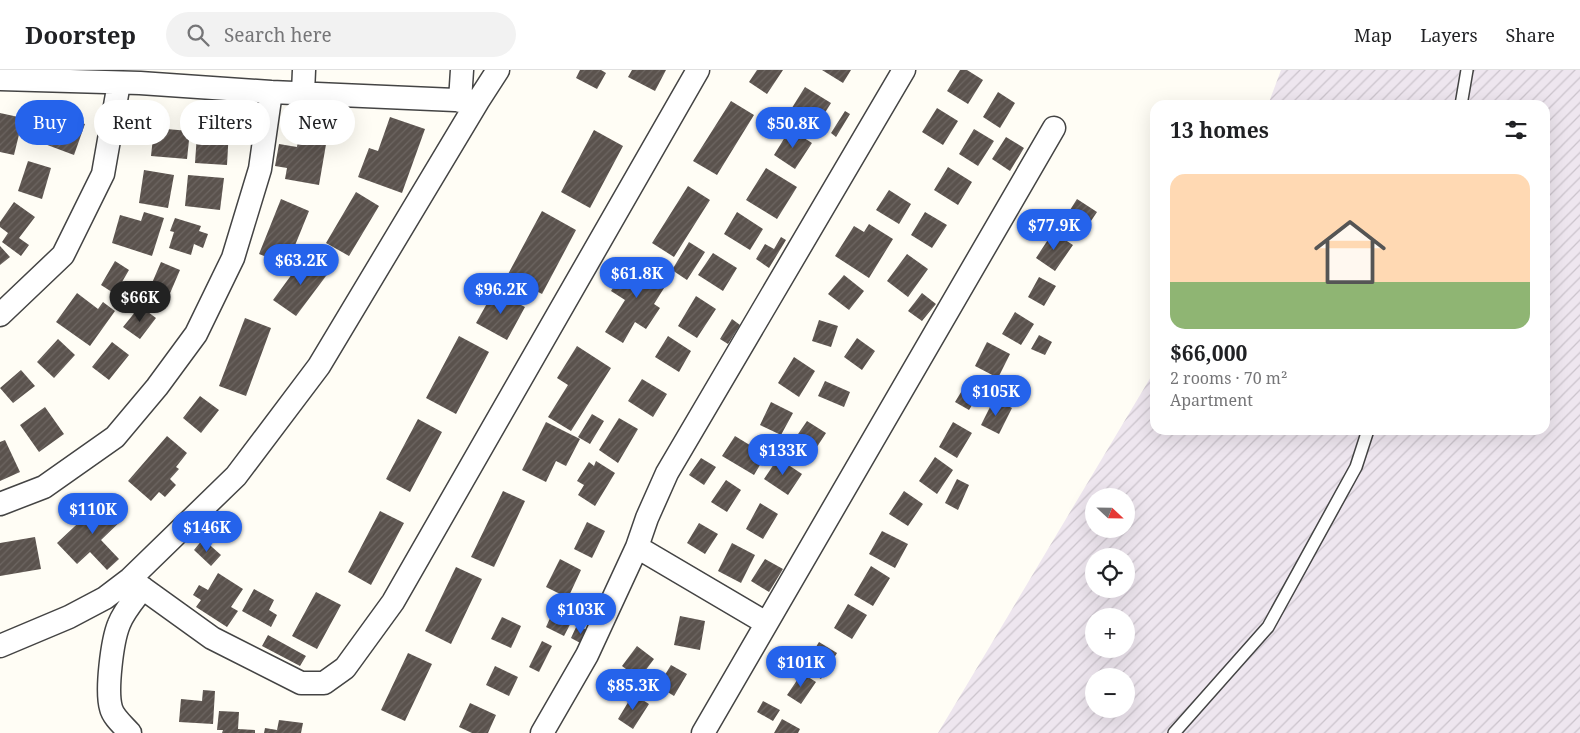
<!DOCTYPE html>
<html lang="en">
<head>
<meta charset="utf-8">
<style>
	body { margin:0; font-family:"Noto Serif",serif; background:#f2f2f2; color:#202124; height:100vh; display:flex; flex-direction:column; font-size:19px; white-space:nowrap }
	* { box-sizing:border-box; margin:0 }
	p { font-size:16px; color:#757577 }
	.icon { flex:none; width:28px; height:28px; fill:none; stroke:currentColor; stroke-width:2; stroke-linecap:round; stroke-linejoin:round }
	.map { position:relative; flex:1; overflow:hidden }
	.side { position:absolute; left:1150px; top:30px; width:400px; height:335px; display:flex; flex-direction:column; background:#fff; border-radius:15px; box-shadow:0 5px 20px #0002 }
	.side>* { flex:none }
	.hud { position:absolute; left:15px; top:30px; width:475px; height:45px; display:flex; gap:10px }
	.needle { width:32px; rotate:112deg }
	.buttons { position:absolute; left:1085px; top:418px; display:grid; gap:10px }
	.buttons a { display:grid; place-items:center; width:50px; height:50px; border-radius:50%; background:#fff; box-shadow:0 5px 20px #0002; font-size:25px }
	.price { position:absolute; translate:-50% -42px; padding:0 11px; border-radius:18px; background:#2563eb; color:#fff; font-size:16px; line-height:32px; filter:drop-shadow(0 1px 2px #0008) }
	.price::after { content:''; position:absolute; left:50%; top:30px; width:15px; height:11px; margin-left:-8px; background:inherit; clip-path:polygon(0 0,100% 0,50% 100%) }
	.price.selected { background:#222; color:#fff }
	ul { padding:0; list-style:none }
	li { display:grid; align-content:center; gap:10px; height:265px; padding:0 20px }
	li+li { border-top:1px solid #e0e0e0 }
	li span { display:grid; place-items:center; height:155px; border-radius:15px; color:#555 }
	li>.icon { margin-inline-start:auto }
	span .icon { width:90px; height:90px; fill:#fffc; stroke-width:1 }
	li b { font-size:21px }
	h2 { display:flex; justify-content:space-between; align-items:center; height:60px; padding:0 20px; font-size:21px }
	.chip { padding:0 18px; border-radius:22px; background:#fff; box-shadow:0 5px 20px #0002; font-size:18px; line-height:45px }
	.chip.selected { background:#2563eb; color:#fff }
	header { display:flex; align-items:center; gap:30px; box-sizing:border-box; height:70px; padding:0 25px; background:#fff; border-bottom:1px solid #e0e0e0 }
	header strong { font-size:24px }
	nav { display:flex; gap:28px; margin-inline-start:auto; font-size:18px }
	.search { width:350px; height:45px; background:#f2f2f2; display:flex; align-items:center; gap:12px; box-sizing:border-box; padding:0 18px; border-radius:28px; color:#757577; font-size:19px }
	.map>svg:first-child { display:block }
	.industrial { fill:url(#industrial-furrows); fill-rule:evenodd }
	.building { fill:url(#building-hatch) }
	.lines { fill:none; stroke-linecap:round; stroke-linejoin:round }
	.service-casing { stroke:#444; stroke-width:14 }
	.minor-casing { stroke:#444; stroke-width:25 }
	.service { stroke:#fff; stroke-width:11 }
	.minor { stroke:#fff; stroke-width:22 }
</style>
</head>
<body>
<header>
<strong>Doorstep</strong>
<div class="search"><svg class="icon" aria-label="search" viewBox="0 0 24 24"><circle cx="10" cy="10" r="6"/><path d="M15 15l6 6"/></svg>Search here</div>
<nav><a>Map</a><a>Layers</a><a>Share</a></nav>
</header>
<div class="map">
<svg width="1580" height="663" viewBox="0 0 1580 663">
	<defs>
		<pattern id="industrial-furrows" width="10" height="10" patternUnits="userSpaceOnUse" patternTransform="scale(1.25)"><rect width="10" height="10" fill="#eee6ef"/><path d="M-1 1l2-2M0 10L10 0M9 11l2-2" fill="none" stroke="#cbc4cc"/></pattern>
		<pattern id="building-hatch" width="6" height="6" patternUnits="userSpaceOnUse" patternTransform="scale(1.25)"><rect width="6" height="6" fill="#5a524d"/><path d="M-1 1l2-2M0 6l6-6M5 7l2-2" fill="none" stroke="#6d6662"/></pattern>
	</defs>
	<rect width="100%" height="100%" fill="#fffdf5"/>
	<path class="industrial" d="M1281,0h299v663h-642l217,-363v60h390v-325h-277zM1094,426h32v33h-32zM1094,486h32v33h-32zM1094,546h32v33h-32zM1094,606h32v33h-32z"/>
	<path class="building" d="M580,0h21l5,3 -9,16 -21,-11z
		M632,0h34l-11,21 -27,-14z
		M757,0h26l-16,24 -18,-12z
		M822,0h29l-8,13z
		M960,0h7l16,10 -15,24 -21,-13z
		M805,17l26,16 -15,24 -26,-16z
		M998,22l17,11 -15,25 -17,-11z
		M731,31l23,14 -37,60 -24,-14z
		M47,33l21,8 -2,6 19,7 -11,31 -40,-15z
		M937,38l21,13 -15,24 -21,-13z
		M845,41l5,3 -14,23 -5,-4z
		M0,43l23,5 -9,37 -14,-3z
		M390,47l35,12 -23,64 -44,-16 11,-29 9,3z
		M198,50l15,1 -1,8 17,1 -2,35 -32,-2z
		M301,52l28,5 -10,58 -34,-6 2,-11 -12,-2 4,-22 18,3z
		M154,58l36,3 -3,28 -36,-3z
		M790,59l22,14 -17,26 -21,-14z
		M974,59l20,12 -16,25 -19,-12z
		M594,60l29,16 -33,62 -29,-16z
		M1006,67l18,11 -14,23 -18,-12z
		M28,91l23,7 -9,31 -24,-8z
		M948,97l24,15 -14,23 -24,-15z
		M766,98l31,19 -20,32 -31,-19z
		M144,100l30,5 -6,33 -29,-5z
		M188,105l36,3 -4,32 -35,-4z
		M688,116l22,14 -36,57 -22,-14z
		M889,120l22,14 -12,20 -23,-14z
		M356,122l23,14 -30,50 -23,-13z
		M281,129l28,12 -22,54 -28,-11z
		M1077,129l20,13 -14,21 -20,-12z
		M14,132l21,15 -16,21 10,7 -8,11 -19,-14 6,-9 -8,-6v-5z
		M542,141l34,19 -34,64 -35,-18z
		M144,142l20,6 -12,38 -40,-13 8,-28 21,6z
		M737,142l26,17 -13,21 -26,-16z
		M925,142l22,13 -15,23 -21,-13z
		M175,148l26,8 -2,5 9,3 -5,14 -9,-4 -3,11 -22,-7 5,-16 -4,-1z
		M869,154l24,15 -24,39 -34,-22 19,-30 10,6z
		M1053,162l20,13 -18,26 -19,-13z
		M781,167l5,3 -17,28 -13,-9 9,-15 9,5z
		M689,172l16,10 -18,28 -15,-10z
		M0,176l10,11 -10,8z
		M713,183l24,15 -14,23 -25,-16z
		M907,184l21,15 -20,28 -21,-16z
		M306,185l23,17 -33,44 -23,-16z
		M115,191l14,9 -14,24 -14,-9z
		M161,192l19,8 -12,28 -19,-8z
		M649,193l22,14 -17,27 6,4 -14,21 -11,-7 -12,21 -18,-11 20,-32 -14,-9 17,-27 14,9z
		M844,205l20,16 -15,19 -21,-16z
		M1039,207l17,9 -12,20 -16,-9z
		M494,221l31,16 -18,33 -31,-17z
		M77,223l21,16 5,-7 12,9 -25,35 -34,-24z
		M922,223l14,11 -14,17 -14,-10z
		M696,226l20,13 -19,29 -19,-12z
		M140,236l16,12 -16,21 -17,-12z
		M1015,242l19,12 -13,21 -19,-11z
		M245,248l26,10 -25,68 -27,-10z
		M732,249l8,6 -12,19 -8,-5z
		M819,250l19,6 -7,21 -19,-6z
		M1039,265l13,7 -7,13 -14,-6z
		M459,266l30,16 -33,62 -30,-16z
		M668,266l23,15 -12,21 -24,-15z
		M857,268l18,13 -13,19 -18,-13z
		M58,269l17,16 -21,23 -17,-16z
		M112,272l17,13 -20,25 -17,-13z
		M987,272l23,12 -12,24 -23,-12z
		M577,276l34,22 -40,63 -23,-14 20,-32 -11,-7z
		M794,287l21,14 -16,26 -21,-14z
		M21,300l14,16 -22,17 -13,-15z
		M642,309l25,15 -14,23 -25,-16z
		M969,309l14,9 -14,22 -14,-8z
		M825,311l25,11 -6,15 -26,-11z
		M200,326l19,14 -18,23 -18,-15z
		M994,329l18,9 -13,26 -18,-9z
		M771,332l22,11 -12,22 -21,-10z
		M45,337l19,27 -25,18 -19,-27z
		M592,344l12,7 -14,23 -12,-7z
		M619,348l19,11 -20,34 -19,-13z
		M418,349l24,13 -32,60 -24,-13z
		M807,351l19,12 -11,17 -19,-13z
		M546,352l34,17 -14,27 -10,-5 -10,21 -24,-12z
		M953,352l19,11 -15,25 -18,-11z
		M167,366l20,17 -11,14 3,2 -9,10 6,6 -11,12 -6,-5 -8,9 -23,-20z
		M735,366l31,19 -12,20 -32,-19z
		M5,370l15,32 -20,9v-39z
		M935,387l18,13 -16,24 -18,-13z
		M701,388l15,9 -12,18 -15,-10z
		M778,388l24,16 -14,21 -24,-16z
		M596,391l19,12 -20,33 -17,-11 6,-10 -7,-4 12,-19 5,4z
		M957,409l12,6 -11,25 -13,-7z
		M726,410l15,10 -14,22 -16,-10z
		M503,421l22,10 -31,66 -23,-10z
		M904,421l19,13 -15,22 -19,-12z
		M106,427l19,20 -24,23 18,19 -12,11 -17,-18 -13,12 -20,-21z
		M760,433l18,11 -15,25 -17,-10z
		M380,441l24,12 -33,62 -23,-13z
		M587,452l18,9 -13,27 -18,-9z
		M699,453l19,11 -13,20 -18,-11z
		M882,461l26,13 -13,24 -26,-14z
		M35,467l6,32 -41,7v-33z
		M203,469l18,16 -10,11 -17,-16z
		M732,473l23,12 -14,28 -23,-12z
		M560,489l21,11 -13,28 -22,-11z
		M765,489l18,10 -14,23 -18,-11z
		M871,496l19,12 -17,28 -19,-11z
		M456,497l26,12 -31,65 -26,-13z
		M218,503l25,16 -12,18 7,4 -11,16 -31,-20 5,-7 -8,-5 6,-10 9,5z
		M254,519l20,11 -5,10 8,5 -6,12 -29,-16z
		M316,522l25,13 -24,44 -25,-13z
		M848,534l19,11 -15,24 -18,-11z
		M556,535l19,10 -11,21 -18,-9z
		M680,546l25,5 -5,29 -26,-5z
		M502,547l19,9 -10,22 -20,-9z
		M577,555l14,7 -7,13 -13,-7z
		M268,565l38,21 -6,10 -38,-20z
		M542,571l10,5 -13,26 -10,-5z
		M819,572l18,11 -16,26 -18,-11z
		M637,576l17,13 -15,20 -17,-13z
		M408,583l24,11 -27,57 -24,-11z
		M671,595l16,9 -13,22 -16,-10z
		M495,596l23,11 -9,19 -23,-11z
		M802,603l14,9 -15,22 -14,-9z
		M203,620l12,1 -2,33 -34,-2 2,-23 21,2z
		M633,624l16,10 -16,25 -15,-10z
		M763,631l17,9 -7,11 -16,-9z
		M470,633l26,12 -8,18h-16l-13,-6z
		M219,641l20,1 -1,17 17,1v3h-33l1,-3h-6z
		M782,649l18,10 -2,4h-24z
		M279,650l24,3 -2,10h-37l1,-5 12,2z"/>
	<g class="lines">
		<defs>
			<path id="service" d="M1461,35l6,-35
				M1174,663l94,-106 88,-160 12,-37"/>
			<path id="minor" d="M0,9l140,4 131,9 207,9
				M303,23l1,-23
				M460,31l2,-31
				M0,245l63,-60 40,-81 16,-91
				M0,434l44,-17 71,-50 42,-50 39,-53 37,-76 27,-89 11,-77
				M637,477l129,76
				M130,509l82,59 89,45h23l21,-15 48,-66 305,-532
				M0,576l69,-29 36,-19 25,-19 106,-103 83,-110 159,-265 20,-31
				M130,663c-6,-7 -17,-16 -19,-25 -5,-17 1,-67 8,-84 5,-13 15,-24 24,-36
				M542,663l45,-78 50,-108 10,-29 20,-45 237,-403
				M703,663l351,-605"/>
		</defs>
		<use href="#service" class="service-casing"/>
		<use href="#minor" class="minor-casing"/>
		<use href="#service" class="service"/>
		<use href="#minor" class="minor"/>
	</g>
</svg>
<div class="buttons">
<a><svg class="needle" viewBox="-14 -14 28 28"><path d="M0-13l5 13h-10z" fill="#e53935"/><path d="M0 13l5-13h-10z" fill="#757577"/></svg></a>
<a><svg class="icon" aria-label="locate" viewBox="0 0 24 24"><circle cx="12" cy="12" r="6"/><path d="M12 2v4M12 18v4M2 12h4M18 12h4"/></svg></a>
<a>+</a>
<a>−</a>
</div>
<b class="price" style="left:793px;top:79px">$50.8K</b>
<b class="price" style="left:1054px;top:181px">$77.9K</b>
<b class="price" style="left:301px;top:216px">$63.2K</b>
<b class="price" style="left:637px;top:229px">$61.8K</b>
<b class="price" style="left:501px;top:245px">$96.2K</b>
<b class="price selected" style="left:140px;top:253px">$66K</b>
<b class="price" style="left:996px;top:347px">$105K</b>
<b class="price" style="left:783px;top:406px">$133K</b>
<b class="price" style="left:93px;top:465px">$110K</b>
<b class="price" style="left:207px;top:483px">$146K</b>
<b class="price" style="left:581px;top:565px">$103K</b>
<b class="price" style="left:801px;top:618px">$101K</b>
<b class="price" style="left:633px;top:641px">$85.3K</b>
<div class="hud">
<a class="chip selected">Buy</a>
<a class="chip">Rent</a>
<a class="chip">Filters</a>
<a class="chip">New</a>
</div>
<section class="side">
<h2>13 homes<svg class="icon" aria-label="filters" viewBox="0 0 24 24"><path d="M4 7h16M4 17h16"/><circle cx="9" cy="7" r="2"/><circle cx="15" cy="17" r="2"/></svg></h2>
<ul>
<li><span style="background:linear-gradient(#ffd9b3 70%,#8fb573 0)"><svg class="icon" aria-label="home" viewBox="0 0 24 24"><path d="M3 11l9-7 9 7M6 9v11h12V9"/></svg></span><div><b>$66,000</b><p>2 rooms · 70 m²</p><p>Apartment</p></div></li>
</ul>
</section>
</div>
</body>
</html>
